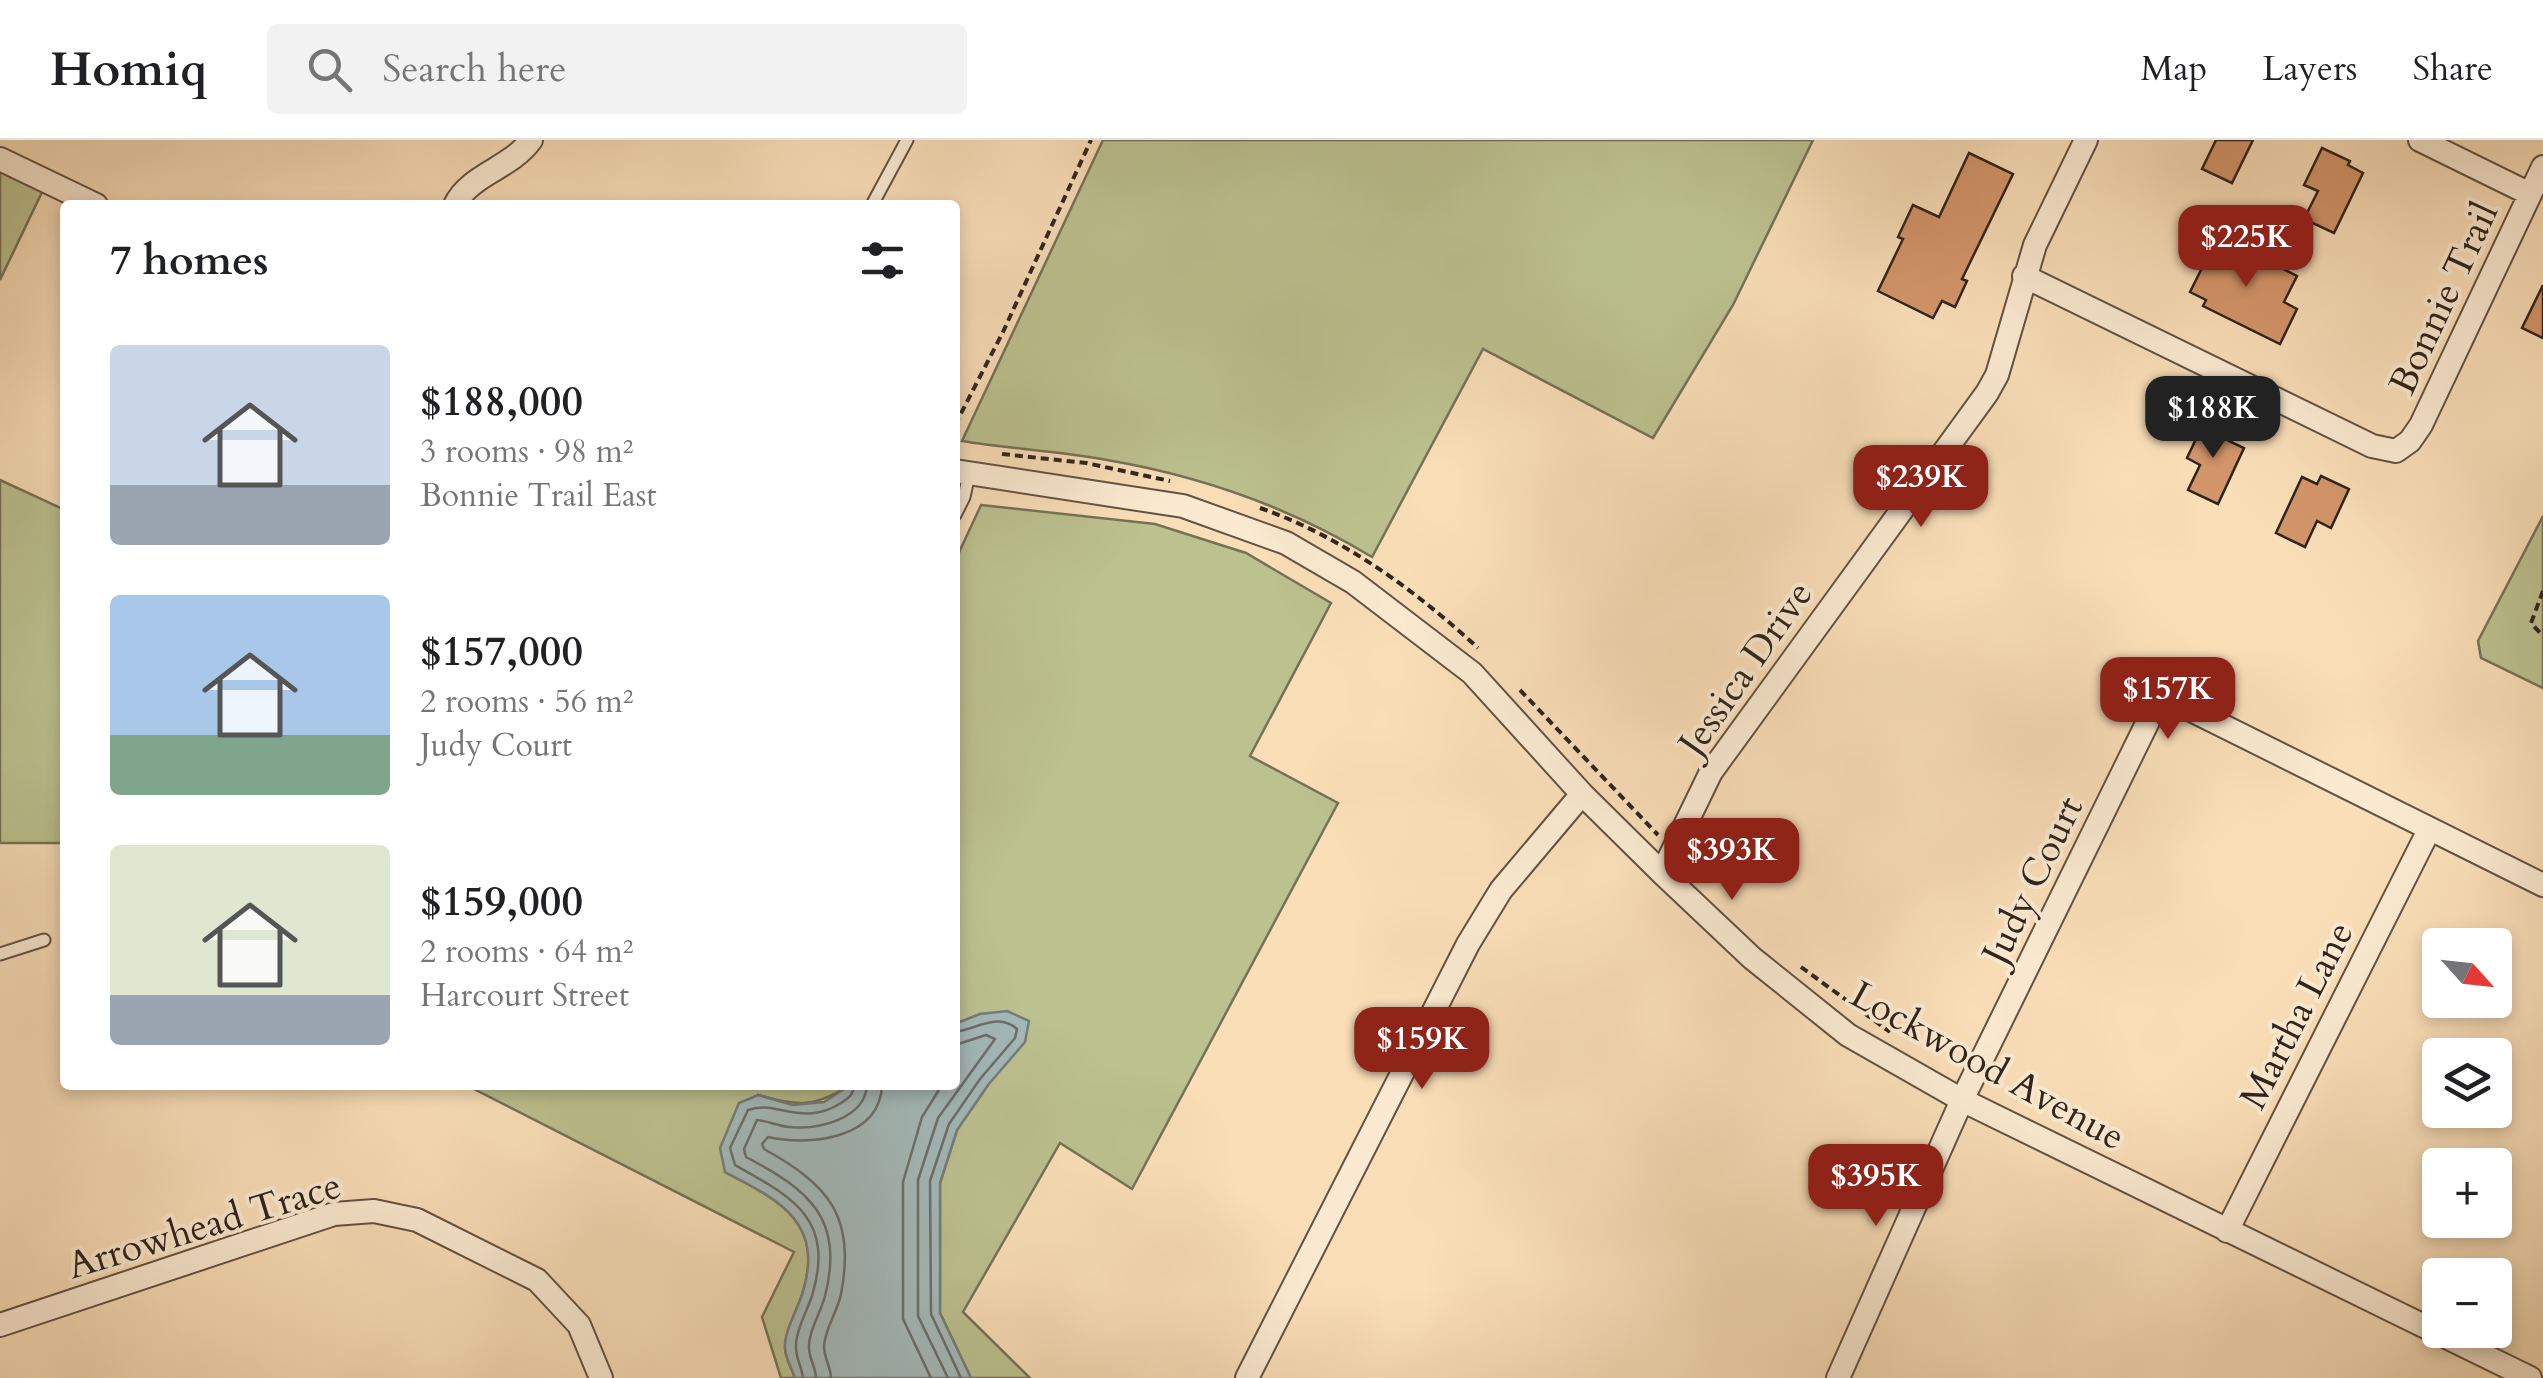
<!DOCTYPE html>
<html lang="en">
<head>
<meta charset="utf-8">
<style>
	body { margin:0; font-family:Cardo,serif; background:#f2f2f2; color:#202124; height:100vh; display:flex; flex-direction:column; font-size:38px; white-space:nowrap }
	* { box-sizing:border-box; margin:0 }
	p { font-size:32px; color:#757577 }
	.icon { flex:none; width:55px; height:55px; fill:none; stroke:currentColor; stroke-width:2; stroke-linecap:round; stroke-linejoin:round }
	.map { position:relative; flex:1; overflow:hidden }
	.panel { position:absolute; left:60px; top:60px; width:900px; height:890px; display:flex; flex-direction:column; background:#fff; border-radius:10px; box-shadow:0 5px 15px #0003 }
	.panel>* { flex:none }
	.needle { width:65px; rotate:117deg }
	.buttons { position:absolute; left:2422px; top:788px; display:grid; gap:20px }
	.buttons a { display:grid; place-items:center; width:90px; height:90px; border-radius:10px; background:#fff; box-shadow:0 5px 15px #0003; font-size:50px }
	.price { position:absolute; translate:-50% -85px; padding:0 22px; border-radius:20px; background:#8f2418; color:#fff; font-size:32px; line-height:65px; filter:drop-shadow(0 2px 5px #0008) }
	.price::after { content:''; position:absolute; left:50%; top:60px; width:30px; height:22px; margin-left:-15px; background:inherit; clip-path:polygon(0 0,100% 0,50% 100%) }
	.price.selected { background:#222; color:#fff }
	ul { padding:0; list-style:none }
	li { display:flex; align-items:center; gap:30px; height:250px; padding:0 50px }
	li span { display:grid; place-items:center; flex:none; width:280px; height:200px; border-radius:10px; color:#555 }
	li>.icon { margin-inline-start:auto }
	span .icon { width:120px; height:120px; fill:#fffc; stroke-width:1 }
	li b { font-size:42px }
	h2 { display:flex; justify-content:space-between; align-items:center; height:120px; padding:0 50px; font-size:42px }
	header { display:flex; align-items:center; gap:60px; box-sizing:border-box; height:140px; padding:0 50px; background:#fff; border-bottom:2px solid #e0e0e0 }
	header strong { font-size:48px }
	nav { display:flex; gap:55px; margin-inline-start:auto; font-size:35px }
	.search { width:700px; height:90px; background:#f2f2f2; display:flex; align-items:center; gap:25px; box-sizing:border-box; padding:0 35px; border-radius:10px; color:#757577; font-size:38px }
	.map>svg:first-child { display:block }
	.green { fill:#bcc190; stroke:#767256; stroke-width:2.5 }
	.water { fill:#a3b9ba; stroke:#757d7b; stroke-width:2.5 }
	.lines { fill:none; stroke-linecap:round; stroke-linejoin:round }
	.shore { stroke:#6a6e6b; stroke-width:2.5 }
	.building { fill:#d3956a; stroke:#31241c; stroke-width:2.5 }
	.service-casing { stroke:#635243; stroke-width:15 }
	.minor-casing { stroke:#635243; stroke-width:26 }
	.path { stroke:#31241c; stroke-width:4; stroke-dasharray:8 5; stroke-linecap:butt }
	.service { stroke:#fbead1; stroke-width:11 }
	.minor { stroke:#fbead1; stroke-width:22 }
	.labels { text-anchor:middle; stroke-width:8; stroke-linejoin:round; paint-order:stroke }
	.street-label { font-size:38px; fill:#31241c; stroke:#fbead1 }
</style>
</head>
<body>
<header>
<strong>Homiq</strong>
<div class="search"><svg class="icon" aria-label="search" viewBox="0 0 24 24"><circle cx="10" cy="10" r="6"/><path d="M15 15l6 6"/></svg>Search here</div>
<nav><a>Map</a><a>Layers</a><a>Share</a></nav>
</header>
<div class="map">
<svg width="2543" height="1238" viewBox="0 0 2543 1238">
	<rect width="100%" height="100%" fill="#f9deb8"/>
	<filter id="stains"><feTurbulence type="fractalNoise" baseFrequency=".002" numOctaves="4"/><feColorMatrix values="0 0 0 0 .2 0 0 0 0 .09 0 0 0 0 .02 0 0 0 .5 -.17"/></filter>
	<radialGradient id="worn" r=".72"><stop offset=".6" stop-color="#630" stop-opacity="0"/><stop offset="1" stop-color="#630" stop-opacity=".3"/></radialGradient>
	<path class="green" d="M1103,0h710l-80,165 -80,133 -170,-89 -111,208c-81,-49 -171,-81 -265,-97 -48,-9 -97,-11 -145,-19z
		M0,30l43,20 -43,90z
		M0,340l65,30v333h-65z
		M981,365l174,19 91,29 85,50 -81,153 88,47 -206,386 -72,-46 -97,169 67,66h-59l-31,-65v-130l17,-53 31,-45 -8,-71 -25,10v-463z
		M2543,376v172l-62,-30 -3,-17z
		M466,945h384c-36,23 -52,21 -92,10l-33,77c56,29 100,51 77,123 -5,15 -17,37 -17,53 0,9 7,21 10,30h-14l-19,-61 32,-65z"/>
	<path class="water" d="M1007,871l22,10 -4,21 -37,43 -31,45 -17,53v130l31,65h-176c-3,-9 -10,-21 -10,-30 -1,-16 12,-38 17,-53 23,-72 -21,-94 -77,-123l-5,-24 19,-45 19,-8 35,10 31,-3 26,-17h105v-61l25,-10z"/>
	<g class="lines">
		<path class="shore" d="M955,892c22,-3 43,-20 62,-3l-2,9 -35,41 -31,45 -19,57 1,133 30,64
			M803,1238c-1,-10 -7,-20 -7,-30 -1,-16 11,-37 16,-52 23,-77 -18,-98 -77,-131l-5,-17 18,-38c27,-11 54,18 93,-7 9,-6 12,-8 13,-18
			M816,1238c0,-10 -7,-20 -7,-30 -1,-16 12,-36 16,-52 20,-77 -16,-106 -79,-139l-2,-8 13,-29c11,1 21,6 32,7 29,3 76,-8 78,-42
			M831,1238c0,-10 -7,-21 -7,-31 0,-17 14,-36 17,-53 15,-77 -12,-109 -77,-145l-2,-5 6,-7c40,9 112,3 114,-52
			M931,1238l-28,-59v-137l19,-65 20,-32
			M948,1238l-30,-62v-136l20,-62 57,-79 -9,-4 -31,10"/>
	</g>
	<path class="building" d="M2216,0h37l-21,43 -30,-14z
		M2322,8l28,13 -2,4 15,8 -29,60 -30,-14 14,-28 -14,-6z
		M1969,13l44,21 -51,105 5,2 -12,26 -13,-6 -9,17 -55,-27 25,-52 -5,-2 15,-32 26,12z
		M2218,96l79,40 -13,26 13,7 -17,35 -77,-38 3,-6 -16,-8z
		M2543,145v53l-21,-10z
		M2205,280l28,13 -4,8 15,7 -26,56 -30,-14 12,-25 -13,-7z
		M2321,336l28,13 -18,39 -14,-7 -12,26 -29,-14 26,-56 15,7z"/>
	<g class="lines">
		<defs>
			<path id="service" d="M872,65l35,-65
				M955,375l9,-18 5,-23
				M0,814l44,-14"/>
			<path id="minor" d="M2420,0l110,54
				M0,19l96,46
				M455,65c15,-31 55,-36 76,-65
				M2024,136l348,170 24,5 14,-10 11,-16 122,-258
				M955,331l228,35 103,37 67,39 119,91 110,121 80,79 90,85 96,77 114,65 568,278
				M1662,733l49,-101 276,-379 10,-18 38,-130 51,-105
				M2227,1091l202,-401
				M0,1185l334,-111 40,-3 43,9 120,60 42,45 22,53
				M1247,1238l221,-434 33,-54 81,-96
				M1838,1238l124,-278 199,-405 382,190"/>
		</defs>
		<use href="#service" class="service-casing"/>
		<use href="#minor" class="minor-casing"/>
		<path class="path" d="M955,285l48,-93 88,-192
			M1002,314l84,9 84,18
			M1260,368c81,28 155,82 218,140
			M2543,451l-12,32 12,13
			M1520,550l138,145
			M1801,827l89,65"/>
		<use href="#service" class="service"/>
		<use href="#minor" class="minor"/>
	</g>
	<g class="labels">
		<g class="street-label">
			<text transform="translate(2443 158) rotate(-65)" y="13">Bonnie Trail</text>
			<text transform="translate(1745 528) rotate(-55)" y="13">Jessica Drive</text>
			<text transform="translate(2032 740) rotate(-64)" y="13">Judy Court</text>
			<text transform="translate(2296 875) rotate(-63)" y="13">Martha Lane</text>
			<text transform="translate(1988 925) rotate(29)" y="13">Lockwood Avenue</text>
			<text transform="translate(204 1085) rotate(-17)" y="13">Arrowhead Trace</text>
		</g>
	</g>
	<rect width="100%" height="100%" filter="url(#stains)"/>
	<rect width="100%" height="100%" fill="url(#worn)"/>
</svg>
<div class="buttons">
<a><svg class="needle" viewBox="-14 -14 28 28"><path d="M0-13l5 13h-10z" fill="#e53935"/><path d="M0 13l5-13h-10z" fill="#757577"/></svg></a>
<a><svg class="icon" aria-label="layers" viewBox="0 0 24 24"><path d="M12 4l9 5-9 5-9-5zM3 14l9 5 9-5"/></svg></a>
<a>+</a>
<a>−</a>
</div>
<b class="price" style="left:2246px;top:150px">$225K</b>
<b class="price selected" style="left:2213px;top:321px">$188K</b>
<b class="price" style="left:1921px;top:390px">$239K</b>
<b class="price" style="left:2168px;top:602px">$157K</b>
<b class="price" style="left:1732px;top:763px">$393K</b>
<b class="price" style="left:1422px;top:952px">$159K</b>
<b class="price" style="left:1876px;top:1089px">$395K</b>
<section class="panel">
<h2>7 homes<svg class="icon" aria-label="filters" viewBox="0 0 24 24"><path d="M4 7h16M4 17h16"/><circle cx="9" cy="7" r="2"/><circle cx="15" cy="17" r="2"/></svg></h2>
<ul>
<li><span style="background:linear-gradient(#c9d6e8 70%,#9aa5b1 0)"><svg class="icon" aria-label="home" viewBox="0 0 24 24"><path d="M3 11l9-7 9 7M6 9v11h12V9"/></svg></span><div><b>$188,000</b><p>3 rooms · 98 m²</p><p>Bonnie Trail East</p></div></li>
<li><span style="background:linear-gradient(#a9c7e8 70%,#7fa58c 0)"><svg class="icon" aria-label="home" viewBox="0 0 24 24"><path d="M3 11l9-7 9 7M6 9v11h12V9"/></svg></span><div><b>$157,000</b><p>2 rooms · 56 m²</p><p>Judy Court</p></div></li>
<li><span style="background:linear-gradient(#dfe7d0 75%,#9aa5b1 0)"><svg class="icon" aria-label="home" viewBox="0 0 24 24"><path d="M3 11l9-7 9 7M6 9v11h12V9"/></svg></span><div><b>$159,000</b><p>2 rooms · 64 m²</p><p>Harcourt Street</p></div></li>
</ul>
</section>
</div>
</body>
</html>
